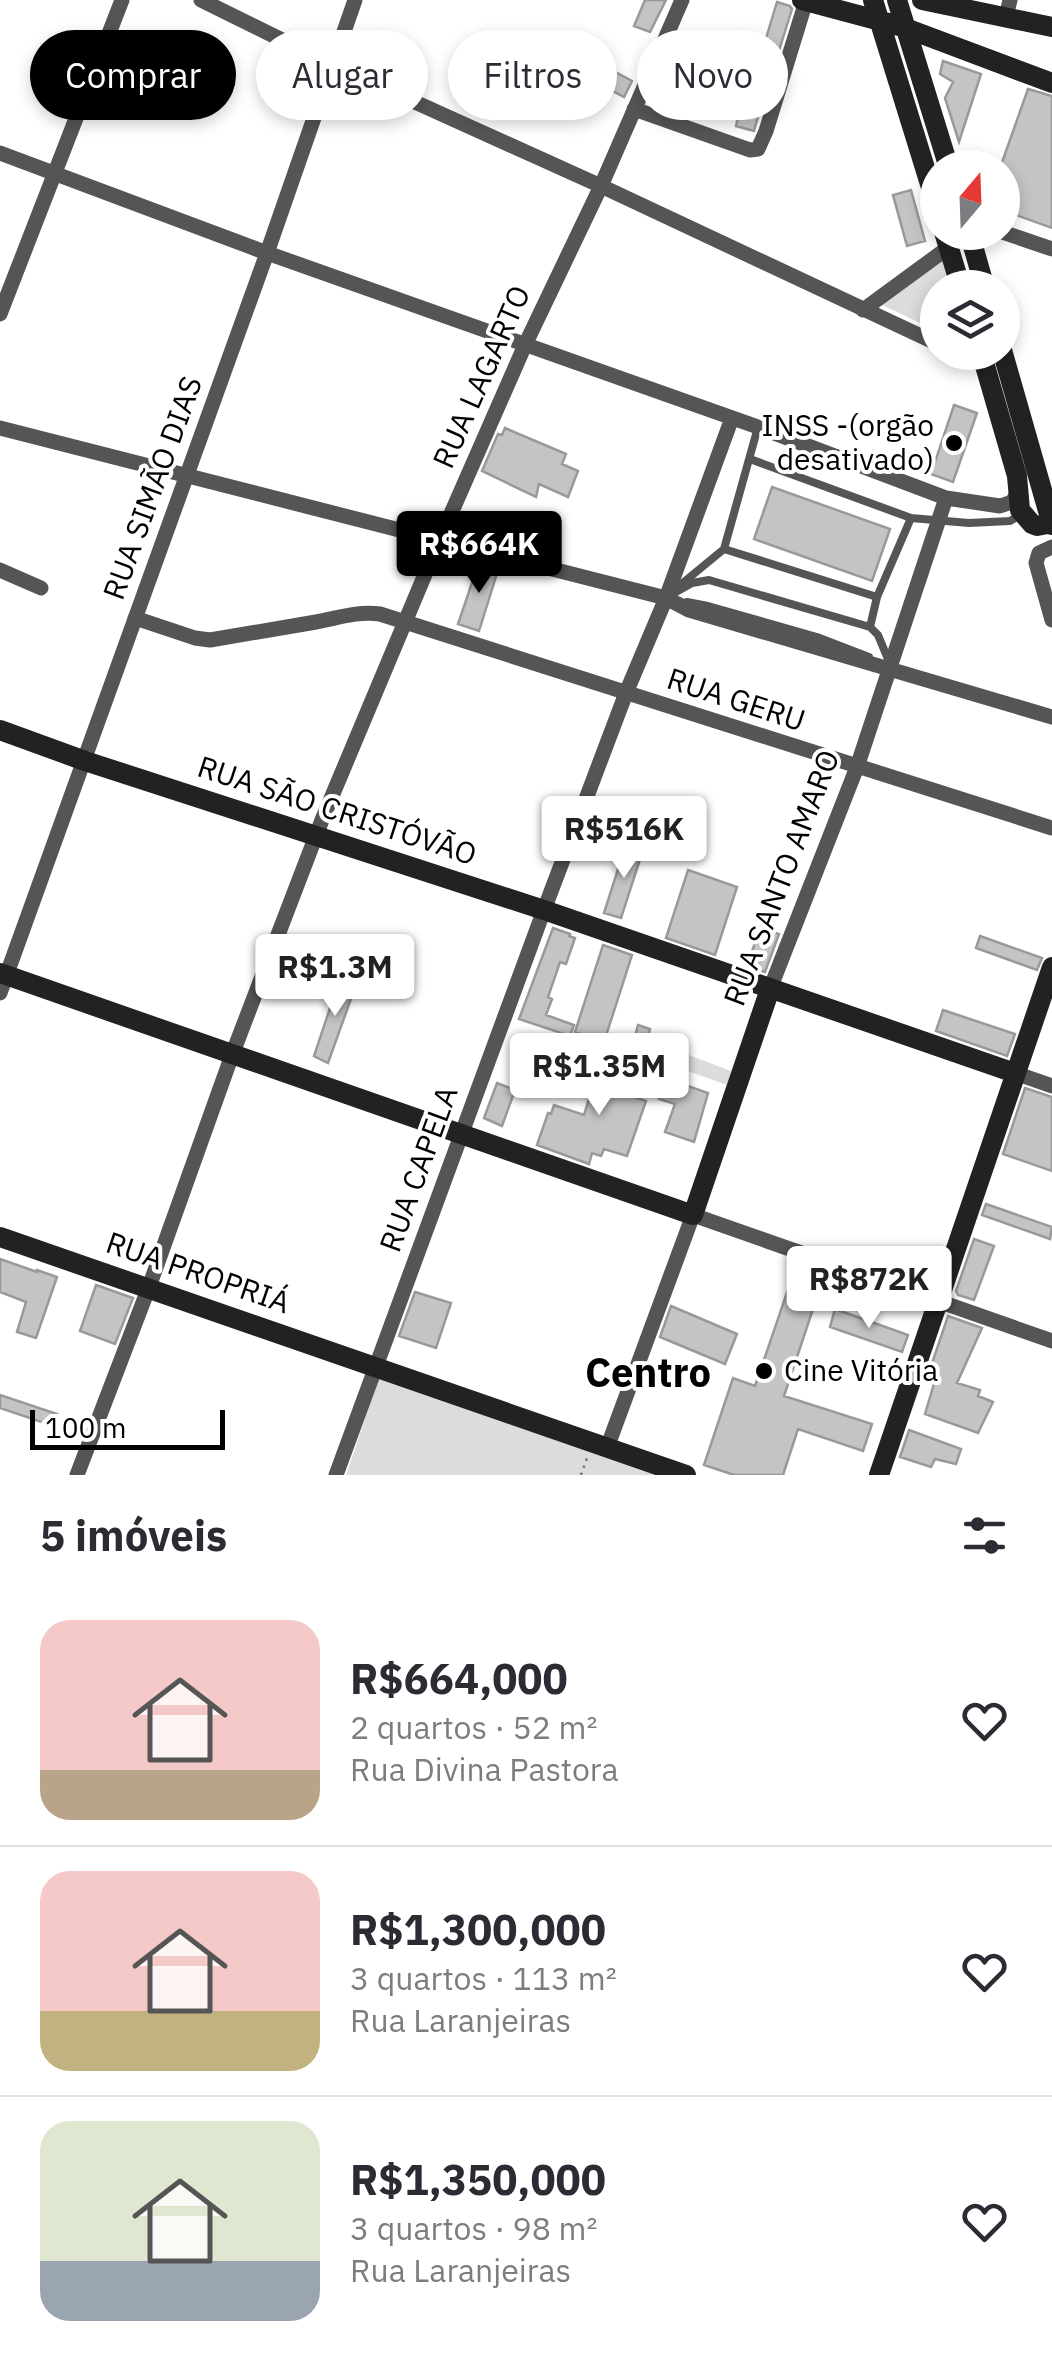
<!DOCTYPE html>
<html lang="pt">
<head>
<meta charset="utf-8">
<style>
	body { margin:0; font-family:"IBM Plex Sans",sans-serif; background:#f7f7f7; color:#2b2b33; height:100vh; display:flex; flex-direction:column; font-size:38px; white-space:nowrap }
	* { box-sizing:border-box; margin:0 }
	p { font-size:32px; color:#7c7c81 }
	.icon { flex:none; width:55px; height:55px; fill:none; stroke:currentColor; stroke-width:2; stroke-linecap:round; stroke-linejoin:round }
	.map { position:relative; height:1475px; overflow:hidden }
	.panel { display:flex; flex-direction:column; background:#fff; flex:1 }
	.panel>* { flex:none }
	.guide { position:absolute; left:30px; top:30px; width:992px; height:90px; display:flex; gap:20px }
	.needle { width:65px; rotate:19deg }
	.controls { position:absolute; left:920px; top:150px; display:grid; gap:20px }
	.controls a { display:grid; place-items:center; width:100px; height:100px; border-radius:50%; background:#fff; box-shadow:0 5px 15px #0003; font-size:50px }
	.scale { position:absolute; left:30px; bottom:25px; width:195px; box-sizing:border-box; padding-left:10px; border:5px solid #000; border-top:0; font-size:28px; line-height:35px; white-space:nowrap; color:#000; -webkit-text-stroke:8px #fff; paint-order:stroke }
	.price { position:absolute; translate:-50% -85px; padding:0 22px; border-radius:10px; background:#fff; color:#222; font-size:32px; line-height:65px; filter:drop-shadow(0 2px 5px #0008) }
	.price::after { content:''; position:absolute; left:50%; top:60px; width:30px; height:22px; margin-left:-15px; background:inherit; clip-path:polygon(0 0,100% 0,50% 100%) }
	.price.current { background:#000; color:#fff }
	ul { padding:0; list-style:none }
	li { display:flex; align-items:center; gap:30px; height:250px; padding:0 40px }
	li+li { border-top:2px solid #e1e1e2 }
	li span { display:grid; place-items:center; flex:none; width:280px; height:200px; border-radius:30px; color:#555 }
	li>.icon { margin-inline-start:auto }
	span .icon { width:120px; height:120px; fill:#fffc; stroke-width:1 }
	li b { font-size:42px }
	h2 { display:flex; justify-content:space-between; align-items:center; height:120px; padding:0 40px; font-size:42px }
	.chip { padding:0 35px; border-radius:45px; background:#fff; box-shadow:0 5px 15px #0003; font-size:35px; line-height:90px }
	.chip.current { background:#000; color:#fff }
	.map>svg:first-child { display:block }
	.green { fill:#dcdcdc }
	.building { fill:#c4c4c4; stroke:#999; stroke-width:2.5 }
	.lines { fill:none; stroke-linecap:round; stroke-linejoin:round }
	.path { stroke:#777; stroke-width:2.5; stroke-dasharray:2.5 5; stroke-linecap:butt }
	.lane { stroke:#555; stroke-width:8 }
	.street { stroke:#555; stroke-width:15 }
	.secondary { stroke:#222; stroke-width:20 }
	.poi-dot { fill:#000; stroke:#fff; stroke-width:4 }
	.labels { text-anchor:middle; stroke-width:8; stroke-linejoin:round; paint-order:stroke }
	.street-label { font-size:30px; fill:#000; stroke:#fff }
	.poi-label { font-size:30px; fill:#000; stroke:#fff; text-anchor:end }
	.district-label { font-size:40px; font-weight:bold; fill:#000; stroke:#fff }
</style>
</head>
<body>
<div class="map">
<svg width="1052" height="1475" viewBox="0 0 1052 1475">
	<rect width="100%" height="100%" fill="#fff"/>
	<path class="green" d="M944,259l7,28 -13,1 -1,43 -55,-26z
		M660,1044l71,27 -4,14 -73,-26z
		M380,1375l281,100h-315z"/>
	<path class="building" d="M645,0h21l-16,32 -16,-6z
		M777,2l13,4 2,3 -37,118 -1,4 -18,-5 5,-25h6z
		M560,42l72,39 -8,16 -73,-39z
		M943,61l38,13 -22,68 -14,-44 8,-16 -13,-8z
		M1028,89l24,7v132l-50,-18v-42h-2z
		M911,190l14,51 -18,5 -14,-51z
		M954,405l23,8 -24,69 -22,-8z
		M505,428l61,26 -4,10 16,7 -10,26 -29,-13 -3,13 -54,-26 16,-37 4,1z
		M772,487l118,42 -18,52 -118,-42z
		M479,562l20,5 -20,64 -21,-7z
		M626,844l17,6 -22,68 -17,-5z
		M688,870l49,17 -22,68 -49,-17z
		M553,928l17,6 -1,2 6,2 -9,26 -6,-2 -12,35 4,2 -6,16 28,10 -4,11 -51,-17z
		M760,928l19,6 -14,38 -18,-6z
		M980,936l62,22 -5,12 -61,-22z
		M603,945l29,10 -28,87 -29,-10z
		M340,978l17,4 -29,81 -14,-7z
		M943,1010l72,24 -8,22 -71,-25z
		M638,1025l12,4 -10,32 -8,-2 -10,34 24,8 -19,55 -23,-7 -3,7 -9,-3 -3,11 -52,-19 11,-32 3,1 3,-9 30,10 6,-19 17,6 8,-28 14,-16z
		M665,1078l43,15 -14,49 -29,-10 10,-28 -16,-5z
		M497,1083l18,7 -13,36 -18,-8z
		M1025,1088l27,9v74l-49,-17z
		M986,1204l66,23 -2,12 -68,-24z
		M974,1239l20,7 -20,54 -16,-5 -2,-4z
		M0,1259l37,13v-2l20,7 -21,61 -19,-6 9,-30 -26,-10z
		M796,1266l28,10 -40,120 88,28 -9,27 -65,-22 -15,46h-49l-30,-10 29,-87 22,8z
		M96,1285l37,13 -18,46 -35,-13z
		M415,1292l36,11 -15,45 -37,-12z
		M671,1306l66,28 -12,30 -65,-27z
		M835,1309l73,26 -6,17 -72,-25z
		M948,1316l34,12 -25,55 23,7 -2,6 15,6 -15,31 -53,-19 11,-37 -8,-2z
		M0,1395l57,19 -4,12 -53,-18z
		M909,1430l52,19 -5,15 -21,-5 -4,8 -31,-10z"/>
	<g class="lines">
		<path class="path" d="M581,1475l6,-17"/>
		<path class="lane" d="M750,459l161,59 58,5 41,-2 7,-4 3,-6
			M724,549l153,48
			M679,586l45,-37 34,-122
			M667,597l25,-14 17,-3 161,47 8,8 12,29
			M687,602l21,4 109,31 52,20
			M870,627l7,-30 34,-79"/>
		<path class="street" d="M201,0l132,65 268,121 337,158
			M1006,17l4,-17
			M634,109l116,41 8,-1 8,-18 40,-130
			M0,153l267,100 491,174 188,71 54,8 12,-4 5,-8
			M1002,232l50,17
			M863,310l86,-63
			M0,314l122,-314
			M956,352l29,14
			M0,428l666,170 23,12 363,107
			M1052,547l-13,6 -3,10 16,57
			M0,570l41,18
			M135,618l60,20 15,2c36,-6 71,-12 106,-18 22,-4 41,-11 64,-8l672,214
			M770,989l87,-222 89,-269
			M0,993l267,-740 88,-253
			M1015,1073l37,13
			M607,1448l86,-233 359,126
			M77,1475l72,-188 83,-232 90,-235 117,-279 86,-196 76,-159 81,-186
			M336,1475l208,-565 82,-217 40,-95 66,-180"/>
		<path class="secondary" d="M802,0l101,27 149,56
			M873,0l65,210
			M897,0l52,168
			M922,0l130,27
			M944,232l17,56
			M969,232l16,56
			M1002,350l50,175
			M981,352l36,124 3,34 12,14 5,2 15,-3
			M0,730l85,31 459,149 471,163
			M0,973l693,242 77,-226
			M0,1237l686,238
			M879,1475l173,-508"/>
	</g>
	<g class="poi-dot">
		<circle cx="954" cy="443" r="10"/>
		<circle cx="764" cy="1371" r="10"/>
	</g>
	<g class="labels">
		<g class="street-label">
			<text transform="translate(482 377) rotate(-66)" y="10">RUA LAGARTO</text>
			<text transform="translate(153 488) rotate(-70)" y="10">RUA SIMÃO DIAS</text>
			<text transform="translate(736 700) rotate(18)" y="10">RUA GERU</text>
			<text transform="translate(337 811) rotate(18)" y="10">RUA SÃO CRISTÓVÃO</text>
			<text transform="translate(782 878) rotate(-69)" y="10">RUA SANTO AMARO</text>
			<text transform="translate(419 1169) rotate(-70)" y="10">RUA CAPELA</text>
			<text transform="translate(198 1273) rotate(19)" y="10">RUA PROPRIÁ</text>
		</g>
		<g class="poi-label">
			<text x="934" y="436">INSS -(orgão<tspan x="934" dy="34">desativado)</tspan></text>
			<text x="784" y="1381" text-anchor="start">Cine Vitória</text>
		</g>
		<g class="district-label">
			<text x="648" y="1387">Centro</text>
		</g>
	</g>
</svg>
<div class="controls">
<a><svg class="needle" viewBox="-14 -14 28 28"><path d="M0-13l5 13h-10z" fill="#e53935"/><path d="M0 13l5-13h-10z" fill="#7c7c81"/></svg></a>
<a><svg class="icon" aria-label="layers" viewBox="0 0 24 24"><path d="M12 4l9 5-9 5-9-5zM3 14l9 5 9-5"/></svg></a>
</div>
<div class="scale">100 m</div>
<b class="price current" style="left:479px;top:596px">R$664K</b>
<b class="price" style="left:624px;top:881px">R$516K</b>
<b class="price" style="left:335px;top:1019px">R$1.3M</b>
<b class="price" style="left:599px;top:1118px">R$1.35M</b>
<b class="price" style="left:869px;top:1331px">R$872K</b>
<div class="guide">
<a class="chip current">Comprar</a>
<a class="chip">Alugar</a>
<a class="chip">Filtros</a>
<a class="chip">Novo</a>
</div>
</div>
<section class="panel">
<h2>5 imóveis<svg class="icon" aria-label="filters" viewBox="0 0 24 24"><path d="M4 7h16M4 17h16"/><circle cx="9" cy="7" r="2"/><circle cx="15" cy="17" r="2"/></svg></h2>
<ul>
<li><span style="background:linear-gradient(#f6c9c9 75%,#b9a48a 0)"><svg class="icon" aria-label="home" viewBox="0 0 24 24"><path d="M3 11l9-7 9 7M6 9v11h12V9"/></svg></span><div><b>R$664,000</b><p>2 quartos · 52 m²</p><p>Rua Divina Pastora</p></div><svg class="icon" aria-label="heart" viewBox="0 0 24 24"><path d="M12 20l-8-8c-3-5 5-10 8-4 3-6 11-1 8 4z"/></svg></li>
<li><span style="background:linear-gradient(#f6c9c9 70%,#c2b280 0)"><svg class="icon" aria-label="home" viewBox="0 0 24 24"><path d="M3 11l9-7 9 7M6 9v11h12V9"/></svg></span><div><b>R$1,300,000</b><p>3 quartos · 113 m²</p><p>Rua Laranjeiras</p></div><svg class="icon" aria-label="heart" viewBox="0 0 24 24"><path d="M12 20l-8-8c-3-5 5-10 8-4 3-6 11-1 8 4z"/></svg></li>
<li><span style="background:linear-gradient(#dfe7d0 70%,#9aa5b1 0)"><svg class="icon" aria-label="home" viewBox="0 0 24 24"><path d="M3 11l9-7 9 7M6 9v11h12V9"/></svg></span><div><b>R$1,350,000</b><p>3 quartos · 98 m²</p><p>Rua Laranjeiras</p></div><svg class="icon" aria-label="heart" viewBox="0 0 24 24"><path d="M12 20l-8-8c-3-5 5-10 8-4 3-6 11-1 8 4z"/></svg></li>
</ul>
</section>
</body>
</html>
